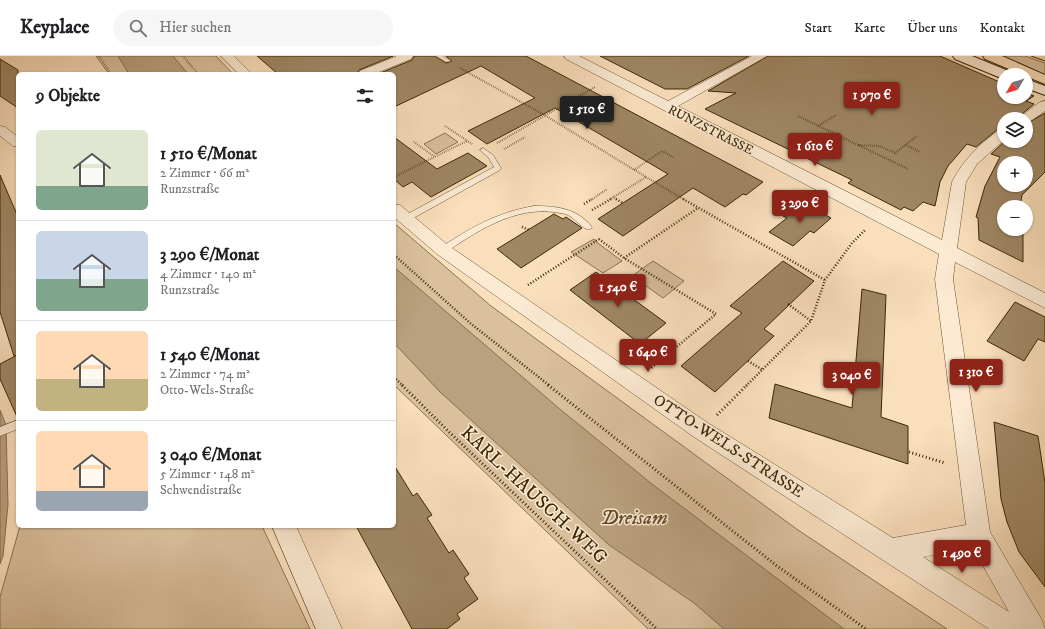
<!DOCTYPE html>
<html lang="de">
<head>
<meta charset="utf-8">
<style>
	body { margin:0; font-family:"IM FELL DW Pica",serif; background:#f6f6f6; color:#202124; height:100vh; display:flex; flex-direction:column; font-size:15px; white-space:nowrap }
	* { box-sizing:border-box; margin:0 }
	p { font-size:13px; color:#757577 }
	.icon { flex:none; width:22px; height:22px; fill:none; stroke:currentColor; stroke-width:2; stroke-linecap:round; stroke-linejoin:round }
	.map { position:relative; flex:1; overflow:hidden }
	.sheet { position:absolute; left:16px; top:16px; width:380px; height:456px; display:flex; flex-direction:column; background:#fff; border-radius:6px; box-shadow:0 1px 3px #0004 }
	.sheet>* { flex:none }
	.needle { width:26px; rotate:232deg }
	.tools { position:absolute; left:997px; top:12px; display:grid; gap:8px }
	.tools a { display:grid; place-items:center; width:36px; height:36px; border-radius:50%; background:#fff; box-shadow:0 1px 3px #0004; font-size:20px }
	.price { position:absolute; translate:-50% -34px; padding:0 9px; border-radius:4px; background:#8f2418; color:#fff; font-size:13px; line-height:26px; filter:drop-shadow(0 1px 2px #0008) }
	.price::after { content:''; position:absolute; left:50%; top:24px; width:12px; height:9px; margin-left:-6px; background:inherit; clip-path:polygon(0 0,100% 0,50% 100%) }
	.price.selected { background:#222; color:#fff }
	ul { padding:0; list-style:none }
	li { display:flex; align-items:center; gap:12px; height:100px; padding:0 20px }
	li+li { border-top:1px solid #e0e0e0 }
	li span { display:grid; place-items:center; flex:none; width:112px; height:80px; border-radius:6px; color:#555 }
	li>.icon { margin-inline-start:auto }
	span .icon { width:48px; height:48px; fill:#fffc; stroke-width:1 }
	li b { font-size:17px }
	h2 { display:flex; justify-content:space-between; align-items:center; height:48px; padding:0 20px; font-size:17px }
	header { display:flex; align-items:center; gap:24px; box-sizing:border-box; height:56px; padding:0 20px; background:#fff; border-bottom:1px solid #e0e0e0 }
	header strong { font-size:19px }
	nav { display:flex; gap:22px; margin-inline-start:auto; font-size:14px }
	.search { width:280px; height:36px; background:#f6f6f6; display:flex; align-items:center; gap:10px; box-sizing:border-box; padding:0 14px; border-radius:22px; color:#757577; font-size:15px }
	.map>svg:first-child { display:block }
	.green { fill:#dac09d; stroke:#8b7451 }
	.water { fill:#b9a07e; stroke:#87704e }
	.building { fill:#9f8764; stroke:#3c2705; fill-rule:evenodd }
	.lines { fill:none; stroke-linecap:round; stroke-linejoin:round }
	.service-casing { stroke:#6c5533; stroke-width:1 }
	.minor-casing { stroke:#6c5533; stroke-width:1 }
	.secondary-casing { stroke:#3c2705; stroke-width:2 }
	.trunk-casing { stroke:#3c2705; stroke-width:2 }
	.path-far2 { stroke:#3c2705; stroke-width:2; stroke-dasharray:0.5 1.5; stroke-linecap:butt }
	.path-far1 { stroke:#3c2705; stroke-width:2.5; stroke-dasharray:1 2; stroke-linecap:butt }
	.path { stroke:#3c2705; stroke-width:3; stroke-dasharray:1 2.5; stroke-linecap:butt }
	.service { fill:#fcead3; fill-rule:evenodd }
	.minor { fill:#fcead3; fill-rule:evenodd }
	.secondary { fill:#fcead3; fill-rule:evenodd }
	.trunk { fill:#fadfbc; fill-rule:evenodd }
	.tram { stroke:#3c2705; stroke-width:1 }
	.labels { text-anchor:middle; stroke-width:3; stroke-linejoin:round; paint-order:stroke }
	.far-street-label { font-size:13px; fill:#3c2705; stroke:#fcead3 }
	.street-label { font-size:16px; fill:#3c2705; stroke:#fcead3 }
	.near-street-label { font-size:19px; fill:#3c2705; stroke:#fcead3 }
	.near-water-label { font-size:20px; font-style:italic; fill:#624b29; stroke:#fcead3 }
</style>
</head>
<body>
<header>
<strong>Keyplace</strong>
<div class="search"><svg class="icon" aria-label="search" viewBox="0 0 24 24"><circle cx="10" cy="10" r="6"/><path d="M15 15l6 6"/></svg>Hier suchen</div>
<nav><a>Start</a><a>Karte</a><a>Über uns</a><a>Kontakt</a></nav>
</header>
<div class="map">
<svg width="1045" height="573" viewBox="0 0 1045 573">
	<rect width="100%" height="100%" fill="#fadfbc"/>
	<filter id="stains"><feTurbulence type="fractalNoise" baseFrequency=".005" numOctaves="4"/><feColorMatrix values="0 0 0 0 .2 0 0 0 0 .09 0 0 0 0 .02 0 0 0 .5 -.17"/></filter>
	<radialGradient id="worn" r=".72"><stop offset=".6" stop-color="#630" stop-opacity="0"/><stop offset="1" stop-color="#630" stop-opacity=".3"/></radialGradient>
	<path class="green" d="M96,0h120l17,18h-124z
		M1001,0h24l20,7v12z
		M445,77l13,9 -22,12 -12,-10z
		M394,167l97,83 307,224 149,99h-299l-254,-244z
		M594,183l1,2 27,20 -19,12 -32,-21z
		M653,205l31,20 -21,17 -31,-22z
		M20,470h242l48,103h-310v-32z"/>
	<path class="water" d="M118,0h55l15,18h-59z
		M394,211l167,143 91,74 192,145h-120l-30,-26 -85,-58 -169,-153 -46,-49z
		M0,354l6,15 2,80 -5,51 -3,8z"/>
	<path class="building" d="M257,0h136l-34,14 -2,4h-79z
		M414,0h21l11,7 6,-2 -6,-5h80l237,126 -17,13 -3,-1 -18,13 -32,-19 -70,48 -25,-17 70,-45 -113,-66 -68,36 -19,-13 67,-33 -54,-32 -87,41v-33h-16l34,-14z
		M600,0h149l-62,33h-22z
		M768,0h172l64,28v13h22v-4l8,3 -8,5 8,3 -18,15h-12v9l-6,1 -22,18 -9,-3 -19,22 -8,16 -5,24 -12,-4 -10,9 -9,-4 -3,3 -53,-27 4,-3 -147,-71 31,-16 -28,-2z
		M0,3l18,11v38l-18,-12z
		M1045,57v59l-23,23 -2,12h-16v22h19v33l-44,-22 -1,-22 -2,-1 9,-31 15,-29 -9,-3 14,-13h21v-17zM1004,107h22v22h-22z
		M394,81l43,32 31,-16 19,13 -56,31 -19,-15 -9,5 -9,-8z
		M0,119l18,42v202l-18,-40v-15l17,-9 -3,1 -14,-44z
		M801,146l30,16 -17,15 -4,-2 -17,15 -24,-14 18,-14 -4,-2z
		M554,158l9,5 3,-2 16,11 -61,40 -24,-19z
		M783,205l31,20 -50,48 10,7 -59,56 -34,-26 61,-53 -12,-7z
		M596,216l70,51 -26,21 -70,-54z
		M862,233l24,6 -5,122 27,9v38l-139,-46 6,-34 77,24z
		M1015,246l30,15v25l-7,-3 -14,22 -37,-20z
		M994,366l44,14 7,47v104l-26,-35 -12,-30 -6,-23z
		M394,409l19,31 4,-3 15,22 -5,3 22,35 4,-3 16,24 -5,4 14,21 -21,15 3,5 -13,10h-35l-56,-103h38z"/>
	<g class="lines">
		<defs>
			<path id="service" d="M436,0h7l8,5 -5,1z
				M483,92l10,7 8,13 -1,2 -92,51h-6v-4l92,-50 -6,-10 -8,-7z
				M534,150c22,0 43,2 58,21l-1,2c-10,2 -16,-13 -26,-15 -45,-11 -83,14 -119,38h-6l-1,-2c4,-5 12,-9 18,-13 24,-15 48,-26 77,-31z
				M18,364v9l-18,7v-9z"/>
			<path id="minor" d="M221,0h13l18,18h-13z
				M397,0h16l-2,3 -37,15h-16l2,-3z
				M564,0h15l89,45 84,-45h15l-89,50 264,134 10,-58c11,-22 27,-37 47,-52l5,-1v11l-27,24 -11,18 -9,66 88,45v15l-90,-46 -2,17 37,253 52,88 3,9h-56l-295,-192 -257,-183 -43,-37v-13l6,1 49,41 259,177 185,115 73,-13 -31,-246 4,-25 -373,-195zM973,492l36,64 -86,-55z
				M1045,45v10l-16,11 -3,1v-4h-9l23,-17z
				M0,70l5,1 13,10v10l-5,-1 -13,-10z
				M272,470h24l46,103h-26z"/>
			<path id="secondary" d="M953,0h19l39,16 2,3h-9v4l-3,-1 -46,-19z
				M1026,23l19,7v9l-19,-7z"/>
			<path id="trunk" d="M983,0h19l43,19v9l-60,-25z"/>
		</defs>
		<use href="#service" class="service-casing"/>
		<use href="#minor" class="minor-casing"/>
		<use href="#secondary" class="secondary-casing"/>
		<use href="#trunk" class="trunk-casing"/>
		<path class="path-far2" d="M99,0l12,18
			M183,0l15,18
			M460,12l86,48 100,61 -37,23
			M798,60l110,53
			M445,70l27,18
			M818,70l18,-11
			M414,86l21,15
			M497,87l98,-56
			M858,89l21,1 16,7 22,-17
			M906,89l14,7
			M504,93l21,-12
			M634,114l28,-19 11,6
			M394,121l73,-36
			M646,121l39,23
			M613,141l4,3
			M591,144l16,-11"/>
		<path class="path-far1" d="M616,143l7,4
			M683,143l142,81
			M584,148l8,-5
			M592,154l19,-11
			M522,171l7,3
			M599,183l25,19 92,56 -66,55
			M394,199l76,68 80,63
			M624,202l74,-50
			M528,229l71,-46
			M788,248l23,17
			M748,305l15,9
			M394,321l9,9
			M746,330l65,-65 14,-41 27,-37 14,-14"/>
		<path class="path" d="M402,329l46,46 209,198
			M548,329l229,181 89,63
			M717,359l30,-30
			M909,396l36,11"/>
		<use href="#service" class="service"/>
		<use href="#minor" class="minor"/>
		<use href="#secondary" class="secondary"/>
		<use href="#trunk" class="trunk"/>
		<path class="tram" d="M1031,0l14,5"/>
	</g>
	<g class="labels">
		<g class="far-street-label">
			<text transform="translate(711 73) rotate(27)" y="5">RUNZSTRASSE</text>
		</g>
		<g class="street-label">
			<text transform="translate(729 389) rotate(33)" y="6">OTTO-WELS-STRASSE</text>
		</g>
		<g class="near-street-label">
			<text transform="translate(535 438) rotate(43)" y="7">KARL-HAUSCH-WEG</text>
		</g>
		<g class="near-water-label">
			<text x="634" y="468">Dreisam</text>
		</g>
	</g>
	<rect width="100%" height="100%" filter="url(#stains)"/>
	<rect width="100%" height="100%" fill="url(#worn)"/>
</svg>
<div class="tools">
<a><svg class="needle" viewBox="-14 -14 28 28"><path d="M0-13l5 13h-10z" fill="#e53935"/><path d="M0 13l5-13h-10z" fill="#757577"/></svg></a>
<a><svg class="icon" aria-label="layers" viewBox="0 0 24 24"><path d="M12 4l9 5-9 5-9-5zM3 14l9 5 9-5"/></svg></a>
<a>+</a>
<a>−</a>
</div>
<b class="price" style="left:872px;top:60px">1 970 €</b>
<b class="price selected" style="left:587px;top:74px">1 510 €</b>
<b class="price" style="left:815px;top:111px">1 610 €</b>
<b class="price" style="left:800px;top:168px">3 290 €</b>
<b class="price" style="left:618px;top:252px">1 540 €</b>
<b class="price" style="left:648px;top:317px">1 640 €</b>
<b class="price" style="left:976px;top:337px">1 310 €</b>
<b class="price" style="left:852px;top:340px">3 040 €</b>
<b class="price" style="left:962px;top:518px">1 490 €</b>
<section class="sheet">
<h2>9 Objekte<svg class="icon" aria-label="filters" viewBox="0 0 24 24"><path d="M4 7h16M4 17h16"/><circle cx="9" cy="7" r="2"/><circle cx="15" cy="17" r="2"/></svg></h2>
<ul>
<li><span style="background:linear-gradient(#dfe7d0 70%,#7fa58c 0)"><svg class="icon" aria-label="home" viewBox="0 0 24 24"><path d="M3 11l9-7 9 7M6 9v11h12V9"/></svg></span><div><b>1 510 €/Monat</b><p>2 Zimmer · 66 m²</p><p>Runzstraße</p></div></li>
<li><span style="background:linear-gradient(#c9d6e8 60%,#7fa58c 0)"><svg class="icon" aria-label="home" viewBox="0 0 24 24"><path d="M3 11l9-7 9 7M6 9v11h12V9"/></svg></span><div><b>3 290 €/Monat</b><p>4 Zimmer · 140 m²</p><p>Runzstraße</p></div></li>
<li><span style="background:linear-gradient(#ffd9b3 60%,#c2b280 0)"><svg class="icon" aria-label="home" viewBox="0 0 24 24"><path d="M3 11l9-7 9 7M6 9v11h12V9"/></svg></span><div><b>1 540 €/Monat</b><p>2 Zimmer · 74 m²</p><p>Otto-Wels-Straße</p></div></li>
<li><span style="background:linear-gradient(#ffd9b3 75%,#9aa5b1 0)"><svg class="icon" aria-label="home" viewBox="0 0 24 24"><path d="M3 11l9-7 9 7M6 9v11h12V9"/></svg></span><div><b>3 040 €/Monat</b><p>5 Zimmer · 148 m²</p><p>Schwendistraße</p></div></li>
</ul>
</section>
</div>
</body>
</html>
